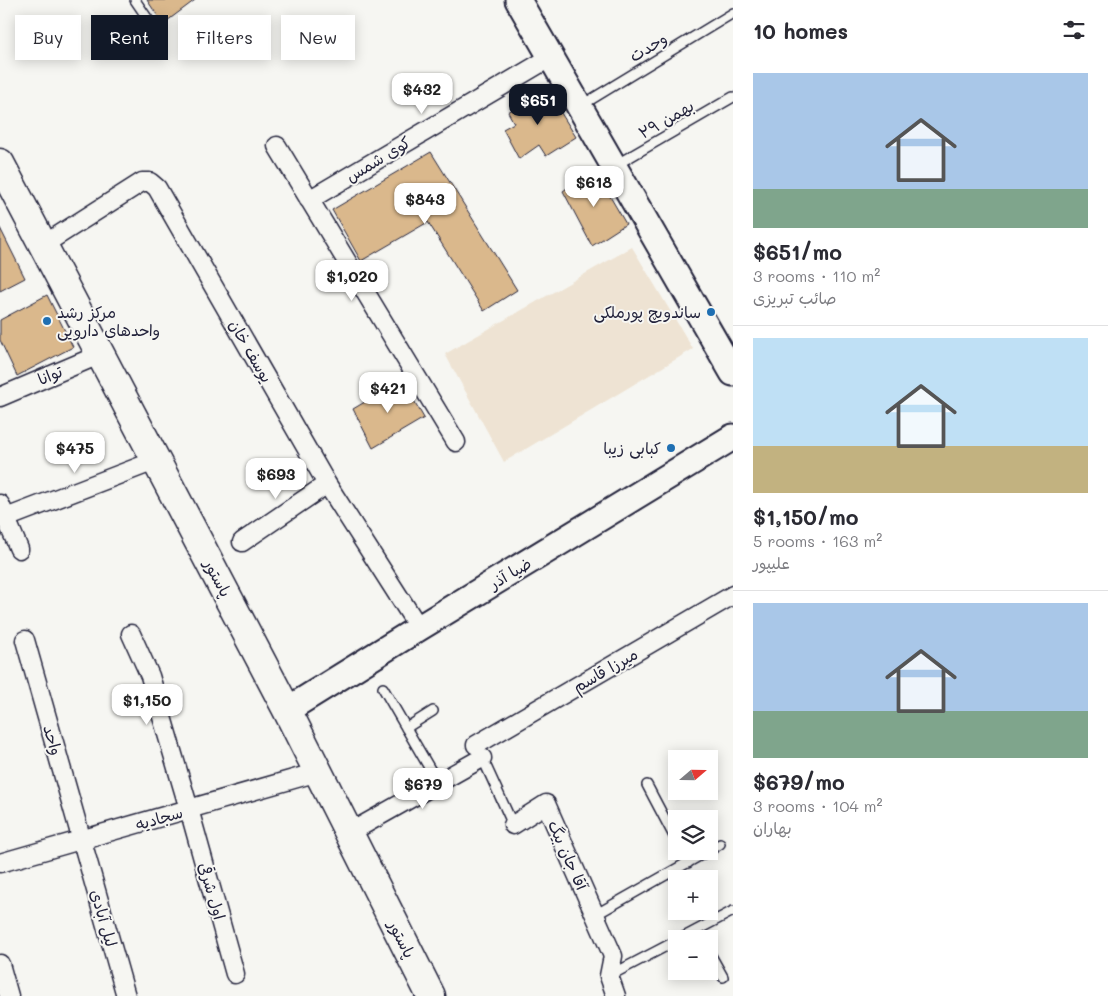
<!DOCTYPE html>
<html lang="en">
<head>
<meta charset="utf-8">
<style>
	body { margin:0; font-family:Mali,"Playpen Sans Arabic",sans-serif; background:#f7f7f7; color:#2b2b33; height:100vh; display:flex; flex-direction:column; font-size:19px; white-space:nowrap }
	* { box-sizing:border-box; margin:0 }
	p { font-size:16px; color:#7c7c81 }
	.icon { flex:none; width:28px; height:28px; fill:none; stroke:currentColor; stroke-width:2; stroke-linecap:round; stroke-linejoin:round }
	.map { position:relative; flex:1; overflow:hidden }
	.details { display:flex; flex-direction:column; background:#fff; width:375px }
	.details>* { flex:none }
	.banner { position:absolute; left:15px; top:15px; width:475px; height:45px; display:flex; gap:10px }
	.needle { width:32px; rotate:70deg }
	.fabs { position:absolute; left:668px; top:750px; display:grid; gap:10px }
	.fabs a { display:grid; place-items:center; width:50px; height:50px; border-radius:0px; background:#fff; box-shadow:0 2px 12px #0003; font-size:25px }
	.price { position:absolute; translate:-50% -42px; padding:0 11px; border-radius:10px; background:#fff; color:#222; font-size:16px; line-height:32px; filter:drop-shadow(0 1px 2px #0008) }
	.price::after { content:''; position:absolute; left:50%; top:30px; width:15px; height:11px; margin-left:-8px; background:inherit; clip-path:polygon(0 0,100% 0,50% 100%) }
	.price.active { background:#111827; color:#fff }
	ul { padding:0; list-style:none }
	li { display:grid; align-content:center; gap:10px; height:265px; padding:0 20px }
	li+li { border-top:1px solid #e1e1e2 }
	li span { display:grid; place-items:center; height:155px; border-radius:0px; color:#555 }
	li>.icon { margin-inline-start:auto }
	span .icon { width:90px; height:90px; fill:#fffc; stroke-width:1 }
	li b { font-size:21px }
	h2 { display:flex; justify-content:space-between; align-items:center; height:60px; padding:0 20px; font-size:21px }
	.tag { padding:0 18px; border-radius:0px; background:#fff; box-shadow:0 2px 12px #0003; font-size:18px; line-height:45px }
	.tag.active { background:#111827; color:#fff }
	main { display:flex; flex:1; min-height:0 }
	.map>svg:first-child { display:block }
	.built { fill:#eee3d3 }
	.building { fill:#dab88c; stroke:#22223b }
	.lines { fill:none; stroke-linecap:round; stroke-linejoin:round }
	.service-casing { stroke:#22223b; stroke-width:12 }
	.minor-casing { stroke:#22223b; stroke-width:21 }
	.secondary-casing { stroke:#22223b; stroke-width:29 }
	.primary-casing { stroke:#22223b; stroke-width:31 }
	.service { stroke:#f6f6f2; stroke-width:9 }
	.minor { stroke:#f6f6f2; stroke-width:18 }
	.secondary { stroke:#f6f6f2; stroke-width:25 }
	.primary { stroke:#f6f6f2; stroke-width:28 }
	.poi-dot { fill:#1f6fb2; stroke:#f6f6f2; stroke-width:2 }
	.labels { text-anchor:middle; stroke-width:4; stroke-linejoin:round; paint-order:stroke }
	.street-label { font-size:16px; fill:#22223b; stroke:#f6f6f2 }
	.poi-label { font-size:16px; fill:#22223b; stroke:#f6f6f2; text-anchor:end }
</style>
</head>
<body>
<main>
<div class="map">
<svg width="733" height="996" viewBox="0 0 733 996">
	<rect width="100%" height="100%" fill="#f6f6f2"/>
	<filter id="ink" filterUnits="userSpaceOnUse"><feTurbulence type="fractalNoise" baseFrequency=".02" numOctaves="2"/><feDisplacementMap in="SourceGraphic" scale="10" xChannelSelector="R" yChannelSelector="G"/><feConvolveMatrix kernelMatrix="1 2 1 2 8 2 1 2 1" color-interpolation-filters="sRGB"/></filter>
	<g filter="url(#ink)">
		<path class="built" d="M632,247l61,102 -189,113 -59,-108z"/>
		<path class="building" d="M147,0h48l-32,24z
			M546,89l30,48 -30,19 -7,-11 -20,14 -16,-30 11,-6 -6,-11z
			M431,152l86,138 -33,21 -56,-89 -67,39 -29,-51z
			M594,169l32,55 -34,22 -29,-55z
			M0,228l25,50 -25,13z
			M47,295l26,52 -56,29 -17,-36v-20z
			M402,380l22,38 -51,30 -20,-39z"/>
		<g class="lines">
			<defs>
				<path id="service" d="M135,0l17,25
					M582,105l151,-92
					M614,166l119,-69
					M383,688l55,95
					M406,728l27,-17
					M481,755l32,70
					M647,785l29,55
					M682,851l6,12
					M709,851l11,-7
					M595,915l113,-64
					M680,939l53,-28
					M709,952l14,25
					M609,976l67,-35"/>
				<path id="minor" d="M277,146l179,296
					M309,200l242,-143
					M43,245l99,-63h8l7,6 170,296 92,144
					M0,397l101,-43
					M0,504l19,45
					M6,518l151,-58
					M242,542l85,-58
					M131,634l19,42 39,133 46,165
					M25,640l101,356
					M476,745l257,-150
					M513,825l33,-21 67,152 -4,20 7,20
					M349,833l133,-75
					M0,863l318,-91
					M0,964l9,32"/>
				<path id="secondary" d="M518,0l215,373
					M287,710l132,-82 314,-191"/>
				<path id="primary" d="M0,163l287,547 144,286"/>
			</defs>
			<use href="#service" class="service-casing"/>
			<use href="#minor" class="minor-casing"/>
			<use href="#secondary" class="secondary-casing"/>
			<use href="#primary" class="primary-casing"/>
			<use href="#service" class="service"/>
			<use href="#minor" class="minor"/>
			<use href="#secondary" class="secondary"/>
			<use href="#primary" class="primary"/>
		</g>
	</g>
	<g class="poi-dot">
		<circle cx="711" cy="312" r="5"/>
		<circle cx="47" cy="321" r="5"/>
		<circle cx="671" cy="448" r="5"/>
	</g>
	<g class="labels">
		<g class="street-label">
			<text transform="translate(648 47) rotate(-31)" y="6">وحدت</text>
			<text transform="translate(666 119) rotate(-30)" y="6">۲۹ بهمن</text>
			<text transform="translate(378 159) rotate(-31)" y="6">کوی شمس</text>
			<text transform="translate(251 351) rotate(60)" y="6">یوسف خان</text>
			<text transform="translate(50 375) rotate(-23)" y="6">توانا</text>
			<text transform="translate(510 573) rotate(-31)" y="6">ضیا آذر</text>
			<text transform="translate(218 578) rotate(62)" y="6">پاستور</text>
			<text transform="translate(605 670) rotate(-30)" y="6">میرزا قاسم</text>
			<text transform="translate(53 740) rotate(74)" y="6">واحد</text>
			<text transform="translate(159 818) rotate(-16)" y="6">سجادیه</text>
			<text transform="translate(568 855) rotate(66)" y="6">آقا جان بیگ</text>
			<text transform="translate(212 891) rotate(74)" y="6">اول شرقی</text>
			<text transform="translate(104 918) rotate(74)" y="6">لیل آبادی</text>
			<text transform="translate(402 939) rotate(63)" y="6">پاستور</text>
		</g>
		<g class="poi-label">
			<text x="57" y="318" text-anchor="start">مرکز رشد<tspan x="57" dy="18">واحدهای دارویی</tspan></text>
			<text x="701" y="318">ساندویچ پورملکی</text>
			<text x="661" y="454">کبابی زیبا</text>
		</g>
	</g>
</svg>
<div class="fabs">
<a><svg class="needle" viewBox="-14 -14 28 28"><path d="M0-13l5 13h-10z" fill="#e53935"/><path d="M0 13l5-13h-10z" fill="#7c7c81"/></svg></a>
<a><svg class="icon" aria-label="layers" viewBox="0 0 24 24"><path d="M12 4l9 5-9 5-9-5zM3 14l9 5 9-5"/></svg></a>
<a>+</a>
<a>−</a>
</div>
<b class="price" style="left:422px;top:115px">$432</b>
<b class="price active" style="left:538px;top:126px">$651</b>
<b class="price" style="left:594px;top:208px">$618</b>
<b class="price" style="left:425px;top:225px">$843</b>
<b class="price" style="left:352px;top:302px">$1,020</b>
<b class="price" style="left:388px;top:414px">$421</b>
<b class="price" style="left:75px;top:474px">$475</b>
<b class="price" style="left:276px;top:500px">$693</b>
<b class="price" style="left:147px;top:726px">$1,150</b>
<b class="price" style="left:423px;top:810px">$679</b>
<div class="banner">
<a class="tag">Buy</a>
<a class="tag active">Rent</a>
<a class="tag">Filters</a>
<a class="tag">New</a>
</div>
</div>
<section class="details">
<h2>10 homes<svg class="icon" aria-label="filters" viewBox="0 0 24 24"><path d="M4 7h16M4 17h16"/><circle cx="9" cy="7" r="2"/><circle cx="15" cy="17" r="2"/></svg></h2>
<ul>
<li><span style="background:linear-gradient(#a9c7e8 75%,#7fa58c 0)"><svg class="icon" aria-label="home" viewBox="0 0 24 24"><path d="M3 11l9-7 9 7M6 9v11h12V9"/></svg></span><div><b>$651/mo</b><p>3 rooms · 110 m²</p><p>صائب تبریزی</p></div></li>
<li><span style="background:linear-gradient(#bfe0f5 70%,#c2b280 0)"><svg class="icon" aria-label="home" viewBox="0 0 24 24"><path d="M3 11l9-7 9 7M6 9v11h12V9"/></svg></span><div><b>$1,150/mo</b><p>5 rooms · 163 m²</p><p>علیپور</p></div></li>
<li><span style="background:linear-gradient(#a9c7e8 70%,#7fa58c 0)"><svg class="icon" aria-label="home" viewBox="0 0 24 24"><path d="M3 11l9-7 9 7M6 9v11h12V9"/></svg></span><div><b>$679/mo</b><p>3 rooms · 104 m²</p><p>بهاران</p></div></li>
</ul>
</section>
</main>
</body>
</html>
